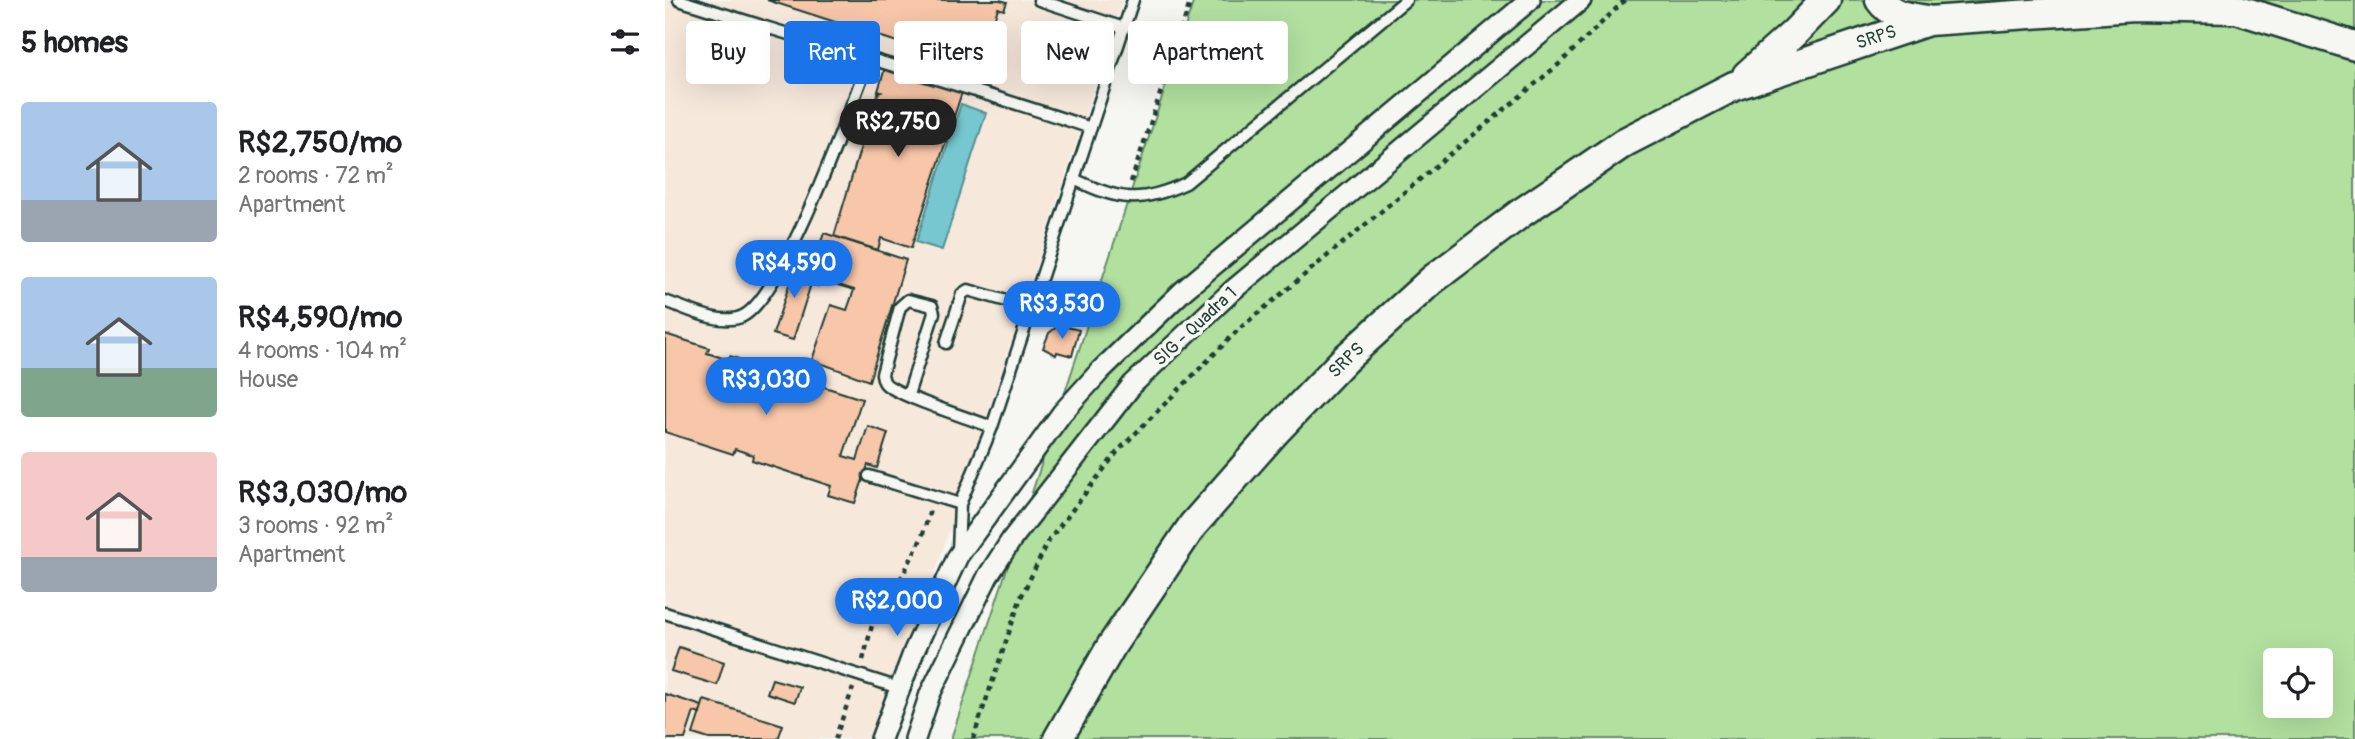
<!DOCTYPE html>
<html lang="en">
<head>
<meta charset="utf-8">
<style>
	body { margin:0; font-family:Pangolin,sans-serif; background:#f2f2f2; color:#202124; height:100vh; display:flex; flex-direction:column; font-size:26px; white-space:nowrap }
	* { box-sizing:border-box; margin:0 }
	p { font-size:23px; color:#757577 }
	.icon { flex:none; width:38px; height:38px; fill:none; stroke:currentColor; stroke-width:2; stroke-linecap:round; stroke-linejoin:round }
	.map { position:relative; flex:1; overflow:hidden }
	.drawer { display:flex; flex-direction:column; background:#fff; width:665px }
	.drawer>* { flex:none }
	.guide { position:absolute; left:21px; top:21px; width:665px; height:63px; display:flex; gap:14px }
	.controls { position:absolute; left:1598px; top:648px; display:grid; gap:14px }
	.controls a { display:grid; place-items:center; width:70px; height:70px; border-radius:7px; background:#fff; box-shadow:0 7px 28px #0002; font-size:35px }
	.price { position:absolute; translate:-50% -60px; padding:0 16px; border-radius:24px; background:#1a73e8; color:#fff; font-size:23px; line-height:46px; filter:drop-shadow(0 2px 4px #0008) }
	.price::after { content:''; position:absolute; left:50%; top:42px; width:21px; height:16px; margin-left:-10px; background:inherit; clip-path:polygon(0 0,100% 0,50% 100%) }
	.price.current { background:#222; color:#fff }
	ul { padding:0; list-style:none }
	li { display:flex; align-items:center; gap:21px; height:175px; padding:0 21px }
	li span { display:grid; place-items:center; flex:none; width:196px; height:140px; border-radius:7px; color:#555 }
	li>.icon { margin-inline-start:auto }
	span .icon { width:84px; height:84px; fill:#fffc; stroke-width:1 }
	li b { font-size:30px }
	h2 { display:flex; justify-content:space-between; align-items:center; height:84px; padding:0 21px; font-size:30px }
	.chip { padding:0 24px; border-radius:7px; background:#fff; box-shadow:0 7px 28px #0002; font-size:24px; line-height:63px }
	.chip.current { background:#1a73e8; color:#fff }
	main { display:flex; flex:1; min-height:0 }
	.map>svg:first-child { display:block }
	.built { fill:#f7e8dc }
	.green { fill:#b1e09f; stroke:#688e6a; stroke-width:2; fill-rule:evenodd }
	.water { fill:#76c7cf; stroke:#539091; stroke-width:2 }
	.building { fill:#f8c6a8; stroke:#1f3d34; stroke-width:2 }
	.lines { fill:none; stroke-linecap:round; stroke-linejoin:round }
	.lane-casing { stroke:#1f3d34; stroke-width:15 }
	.street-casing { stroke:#1f3d34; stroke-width:24 }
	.secondary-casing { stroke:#1f3d34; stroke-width:33 }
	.path { stroke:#1f3d34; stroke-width:4.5; stroke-dasharray:5 5; stroke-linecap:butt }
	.lane { stroke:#f6f6f2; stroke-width:10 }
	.street { stroke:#f6f6f2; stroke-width:19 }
	.secondary { stroke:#f6f6f2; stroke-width:28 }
	.labels { text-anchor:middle; stroke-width:7; stroke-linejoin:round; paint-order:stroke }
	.street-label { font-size:18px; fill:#1f3d34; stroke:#f6f6f2 }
</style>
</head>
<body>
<main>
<section class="drawer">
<h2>5 homes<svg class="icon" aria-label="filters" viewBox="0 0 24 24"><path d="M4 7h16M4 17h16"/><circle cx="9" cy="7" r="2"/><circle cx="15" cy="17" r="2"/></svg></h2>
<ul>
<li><span style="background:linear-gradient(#a9c7e8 70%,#9aa5b1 0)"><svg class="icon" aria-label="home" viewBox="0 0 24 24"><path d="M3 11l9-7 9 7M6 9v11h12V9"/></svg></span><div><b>R$2,750/mo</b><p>2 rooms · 72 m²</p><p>Apartment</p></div></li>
<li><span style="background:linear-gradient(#a9c7e8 65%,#7fa58c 0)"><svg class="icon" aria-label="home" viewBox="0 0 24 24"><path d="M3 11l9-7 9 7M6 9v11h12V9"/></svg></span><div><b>R$4,590/mo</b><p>4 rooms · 104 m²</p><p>House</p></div></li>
<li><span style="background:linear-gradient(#f6c9c9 75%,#9aa5b1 0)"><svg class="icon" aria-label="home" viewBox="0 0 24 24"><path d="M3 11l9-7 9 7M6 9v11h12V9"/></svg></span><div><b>R$3,030/mo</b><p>3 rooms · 92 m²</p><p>Apartment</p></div></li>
</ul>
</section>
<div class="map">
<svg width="1690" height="739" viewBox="0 0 1690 739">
	<rect width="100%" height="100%" fill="#f6f6f2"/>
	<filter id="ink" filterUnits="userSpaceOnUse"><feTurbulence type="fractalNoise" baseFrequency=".0143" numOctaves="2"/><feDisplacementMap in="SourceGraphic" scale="14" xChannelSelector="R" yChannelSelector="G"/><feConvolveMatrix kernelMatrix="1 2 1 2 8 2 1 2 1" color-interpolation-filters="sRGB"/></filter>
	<g filter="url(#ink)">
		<path class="built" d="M0,0h458l-242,739h-216z"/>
		<path class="green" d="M529,0h1161v739h-1404zM1610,660h46v45h-46z"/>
		<path class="water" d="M296,104l25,9 -44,137 -26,-8z"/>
		<path class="building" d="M102,0h233l7,2 -3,8 -6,-2 -20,60z
			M221,65l77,24 -52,159 -30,-10 -3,12 -44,-14 37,-123 2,1 5,-21 3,-1 -3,-1z
			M159,233l82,27 -37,121 -57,-21 19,-55 16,5 7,-20 -32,-10 3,-10 -20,-7 2,-6 8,3z
			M124,258l15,5 -5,17 6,2 3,-9 12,4 -2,9 -7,-2 -18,56 -20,-6 19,-58 -8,-3z
			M394,325l20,5 -7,26 -15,-4 -1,3 -13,-7 6,-15z
			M0,334l44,14 -2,5 22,7 1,-4 9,3 -2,4 5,1 10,3 2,-3 6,2 -1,4 20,6 2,-3 81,26 -19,57 14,4 11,-34 20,7 -11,35 -9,-3 -13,38 -27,-8 3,-9 -79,-26 1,-5 -18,-6 -2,5 -68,-22z
			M14,647l45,15 -7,23 -46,-14z
			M107,679l28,8 -5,15 -28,-9z
			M0,694l37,12 -2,8 -6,-2 -9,27h-20z
			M39,700l79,25 -5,14h-69l-16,-5z"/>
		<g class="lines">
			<defs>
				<path id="lane" d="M14,0c137,44 275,82 412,128
					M374,0l85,28
					M409,179c45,22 66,25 112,4l220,-183
					M0,301c21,7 56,26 78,15 41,-21 108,-210 127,-260
					M281,343l16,-49 6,-4 63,18
					M243,395l26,-82 -2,-7 -24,-6 -8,7 -18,67c1,6 2,10 8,13 25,15 73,29 102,40
					M204,476l91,28
					M293,551l2,-47 32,-77 141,-427
					M0,613l234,75"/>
				<path id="street" d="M216,739l33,-88 44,-95 104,-143 39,-43 83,-80 346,-290
					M250,739l15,-45 58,-118 24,-37 121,-155 100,-94 348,-290"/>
				<path id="secondary" d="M1215,0c11,16 29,17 47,20
					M1552,3l138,43
					M1082,75l47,-42 32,-33
					M393,739l54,-94 81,-120 82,-93 69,-72 88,-80 89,-67 104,-71 109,-56 194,-65 206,-14 99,2"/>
			</defs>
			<use href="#lane" class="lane-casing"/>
			<use href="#street" class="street-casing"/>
			<use href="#secondary" class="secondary-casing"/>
			<path class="path" d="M466,182l60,-182
				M198,660l13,-50 27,-35 19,-38 8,-27
				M170,739l18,-51
				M308,739l48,-142 28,-57 69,-89 121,-122 319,-264 67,-65"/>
			<use href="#lane" class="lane"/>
			<use href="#street" class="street"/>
			<use href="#secondary" class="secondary"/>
		</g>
	</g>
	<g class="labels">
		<g class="street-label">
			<text transform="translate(1211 37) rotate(-18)" y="6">SRPS</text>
			<text transform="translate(530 326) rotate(-43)" y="6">SIG - Quadra 1</text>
			<text transform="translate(681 360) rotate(-44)" y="6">SRPS</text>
		</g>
	</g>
</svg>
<div class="controls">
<a><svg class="icon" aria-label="locate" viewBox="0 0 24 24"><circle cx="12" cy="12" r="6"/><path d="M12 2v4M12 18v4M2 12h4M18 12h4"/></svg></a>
</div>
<b class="price current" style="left:233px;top:159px">R$2,750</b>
<b class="price" style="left:129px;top:300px">R$4,590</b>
<b class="price" style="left:397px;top:341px">R$3,530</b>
<b class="price" style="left:101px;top:417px">R$3,030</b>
<b class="price" style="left:232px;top:638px">R$2,000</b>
<div class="guide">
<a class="chip">Buy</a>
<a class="chip current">Rent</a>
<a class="chip">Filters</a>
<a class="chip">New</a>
<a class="chip">Apartment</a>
</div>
</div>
</main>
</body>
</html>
